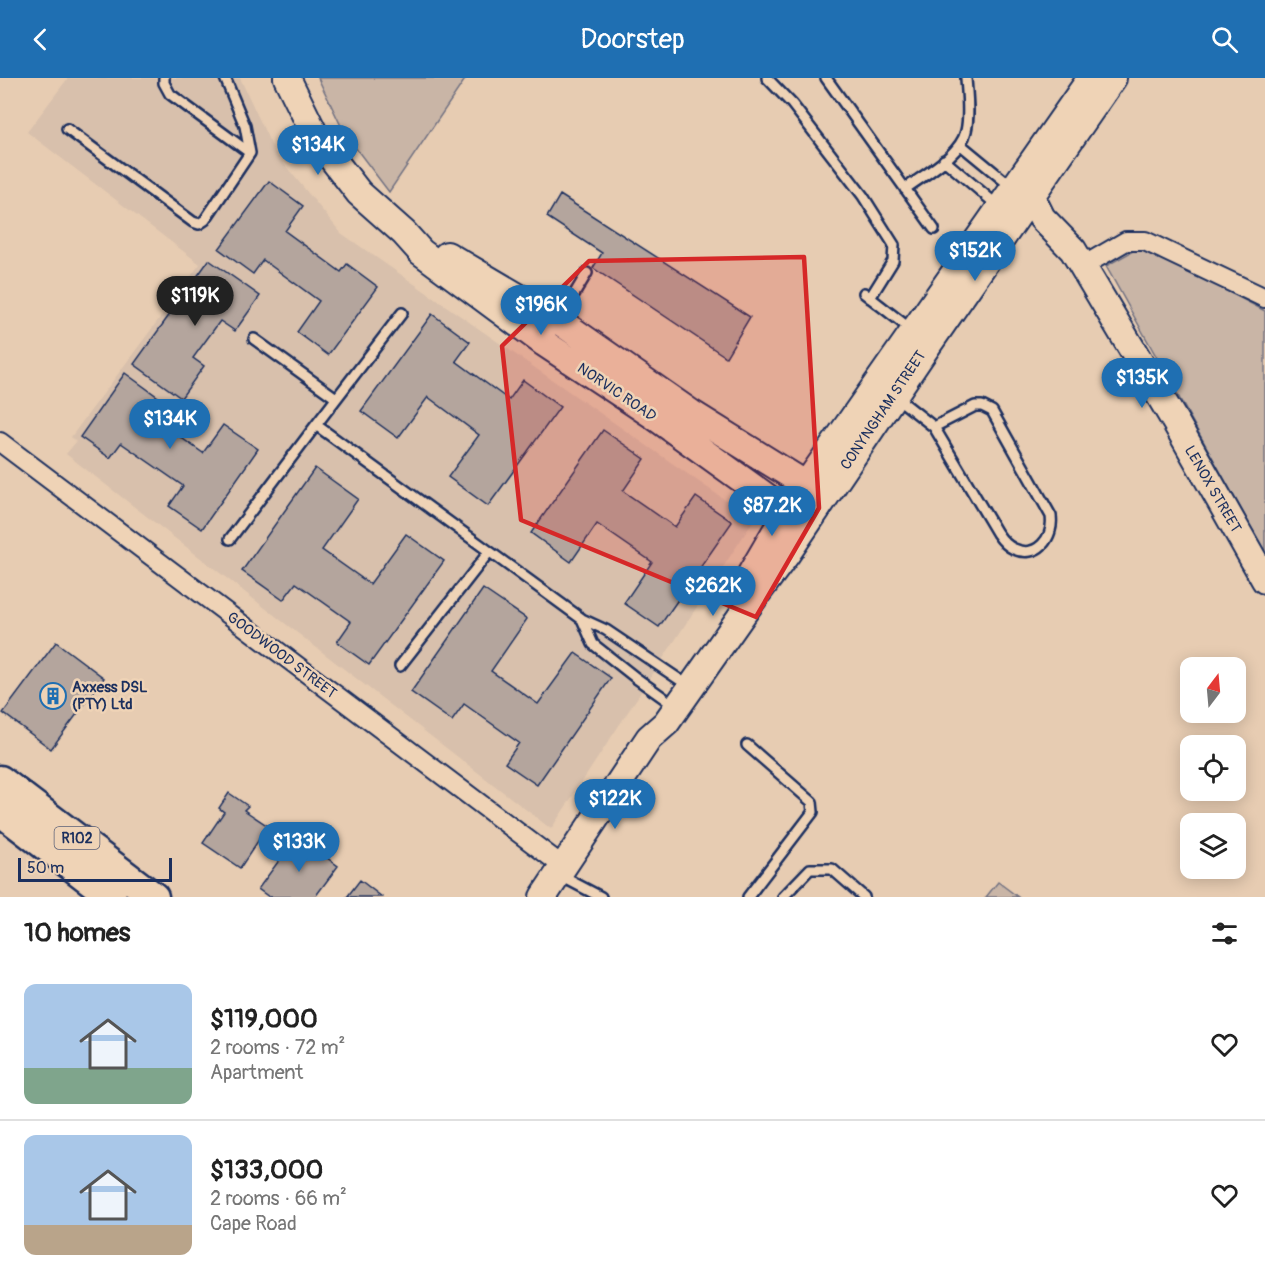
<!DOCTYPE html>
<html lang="en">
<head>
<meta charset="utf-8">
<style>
	body { margin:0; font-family:Pangolin,sans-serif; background:#f2f2f2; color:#222; height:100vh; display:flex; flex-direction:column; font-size:22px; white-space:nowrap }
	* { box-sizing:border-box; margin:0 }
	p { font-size:20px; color:#767676 }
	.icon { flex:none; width:33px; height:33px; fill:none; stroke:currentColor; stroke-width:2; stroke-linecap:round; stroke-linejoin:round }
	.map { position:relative; height:819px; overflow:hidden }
	.sheet { display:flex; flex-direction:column; background:#fff; flex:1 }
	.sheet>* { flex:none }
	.needle { width:39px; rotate:16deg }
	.tools { position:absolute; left:1180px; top:579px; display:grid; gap:12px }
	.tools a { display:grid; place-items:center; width:66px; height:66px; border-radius:12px; background:#fff; box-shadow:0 3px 15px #0003; font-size:30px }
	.scale { position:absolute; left:18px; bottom:15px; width:154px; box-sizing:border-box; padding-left:6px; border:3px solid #1b2f5e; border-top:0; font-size:16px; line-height:21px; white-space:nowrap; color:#1b2f5e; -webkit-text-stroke:4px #efd3b6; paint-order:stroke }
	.price { position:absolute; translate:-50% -51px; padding:0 14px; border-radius:21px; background:#1f6fb2; color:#fff; font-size:20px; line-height:39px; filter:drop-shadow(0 2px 3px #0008) }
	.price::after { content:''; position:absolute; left:50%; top:36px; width:18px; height:14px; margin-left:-9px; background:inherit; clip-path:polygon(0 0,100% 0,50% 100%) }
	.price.current { background:#222; color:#fff }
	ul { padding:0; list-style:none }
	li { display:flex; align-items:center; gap:18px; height:150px; padding:0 24px }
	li+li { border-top:2px solid #e0e0e0 }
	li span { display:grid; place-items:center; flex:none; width:168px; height:120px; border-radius:12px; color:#555 }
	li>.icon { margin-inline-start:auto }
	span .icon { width:72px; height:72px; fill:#fffc; stroke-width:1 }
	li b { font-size:26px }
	h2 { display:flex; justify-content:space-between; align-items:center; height:72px; padding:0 24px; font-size:26px }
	header { display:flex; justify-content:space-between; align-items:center; height:78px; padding:0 24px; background:#1f6fb2; color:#fff; font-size:27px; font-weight:600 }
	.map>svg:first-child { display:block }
	.built { fill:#d8c0ac }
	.green { fill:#c9b5a6; stroke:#727282; stroke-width:1.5 }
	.building { fill:#b4a59d; stroke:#1b2f5e; stroke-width:1.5 }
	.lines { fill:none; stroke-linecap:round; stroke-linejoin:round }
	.lane-casing { stroke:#1b2f5e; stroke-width:14 }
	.street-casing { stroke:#1b2f5e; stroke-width:22 }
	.secondary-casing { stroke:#1b2f5e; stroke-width:30 }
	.primary-casing { stroke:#1b2f5e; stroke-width:33 }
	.lane { stroke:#efd3b6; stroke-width:9 }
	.street { stroke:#efd3b6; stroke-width:18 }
	.secondary { stroke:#efd3b6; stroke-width:26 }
	.primary { stroke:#efd3b6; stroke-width:28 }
	.marked { fill:#d62828; fill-opacity:0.2; stroke:#d62828; stroke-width:4.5; stroke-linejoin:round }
	.labels { text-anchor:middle; stroke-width:5; stroke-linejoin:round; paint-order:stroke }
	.shield { fill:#efd3b6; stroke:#5b6078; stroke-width:1.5 }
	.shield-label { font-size:14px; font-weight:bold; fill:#1b2f5e }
	.street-label { font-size:15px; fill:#1b2f5e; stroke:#efd3b6 }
	.poi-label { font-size:15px; font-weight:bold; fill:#1b2f5e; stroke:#efd3b6; text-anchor:start }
</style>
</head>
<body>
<header><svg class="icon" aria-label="back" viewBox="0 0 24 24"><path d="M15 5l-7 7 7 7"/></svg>Doorstep<svg class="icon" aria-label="search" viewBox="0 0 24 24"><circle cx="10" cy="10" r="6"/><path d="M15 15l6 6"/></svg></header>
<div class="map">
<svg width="1265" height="819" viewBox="0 0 1265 819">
	<rect width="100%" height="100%" fill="#e7ccb2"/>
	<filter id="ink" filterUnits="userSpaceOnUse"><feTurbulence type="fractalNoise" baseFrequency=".0167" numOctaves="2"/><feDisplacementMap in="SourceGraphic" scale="12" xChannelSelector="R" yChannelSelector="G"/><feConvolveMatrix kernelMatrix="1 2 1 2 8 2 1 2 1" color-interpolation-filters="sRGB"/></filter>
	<g filter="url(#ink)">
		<path class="built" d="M68,0h172l35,75 66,80 413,287 -203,309 -485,-375 10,-12 -5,-5 129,-173 -173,-132z"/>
		<path class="green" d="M318,0h148l-77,114 -44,-58z
			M1142,168l123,65v241l-159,-286z
			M998,804l20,15h-32z"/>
		<path class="building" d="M269,103l34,25 -18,25 56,41 6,-8 31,23 -50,68 -31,-23 22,-31 -56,-41 -10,14 -34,-25z
			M560,117l190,122 -24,40 -133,-89 9,-15 -55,-36z
			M209,182l51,36 -25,35 -15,-10 -27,37 11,8 -23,32 -47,-34z
			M432,236l38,28 -14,19 53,39 14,-20 37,27 -72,99 -40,-29 31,-42 -51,-38 -30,41 -37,-27z
			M125,295l33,24 -12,16 57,40 20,-28 35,24 -56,80 -33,-23 14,-20 -62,-43 -11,15 -30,-21z
			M603,352l42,29 -22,32 52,36 21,-30 36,25 -73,105 -35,-24 28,-41 -55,-38 -26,38 -40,-29z
			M315,390l43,31 -36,51 48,34 36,-50 38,27 -75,104 -32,-23 14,-20 -55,-39 -13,17 -41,-29z
			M483,511l44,30 -36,52 47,33 37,-51 36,25 -74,107 -32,-22 14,-20 -55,-39 -12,17 -41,-29z
			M56,564l48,36 -53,71 -48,-36z
			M229,715l19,13 -4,4 24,16 -28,42 -37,-25 21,-31 -5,-4z
			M297,758l41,30 -23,31h-46l-11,-8z
			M360,802l22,17h-35z"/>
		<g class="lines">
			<defs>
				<path id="lane" d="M164,0v5l6,11 80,59 -5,-27 -20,-48
					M767,0l25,26 71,92 31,49 -1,16 -23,37
					M826,0l108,151
					M67,51l126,93 6,2 6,-4 45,-67
					M961,67l51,42
					M944,82l54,46
					M905,111c20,-15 56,-34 61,-58 4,-16 1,-37 0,-53
					M864,215l49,38
					M254,261l82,59
					M545,265l42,-70
					M896,319l38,30
					M975,328h7l10,5 59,105c3,22 -14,43 -37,33 -7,-3 -13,-10 -17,-16l-63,-106z
					M316,347l86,-112
					M230,461l86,-114 266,194 24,11 83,56
					M582,541l11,25 43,34 39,28
					M400,588l89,-114
					M747,667l65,57 1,10 -65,85
					M559,797l42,22
					M783,819l27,-28h22l32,28"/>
				<path id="street" d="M1083,188l43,-25h19l120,57
					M0,364l564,425"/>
				<path id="secondary" d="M287,0l30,61 42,54 45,40 17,19 123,91 110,73 146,105
					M1017,113l19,15 6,12 31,32 103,173 89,157
					M447,177l112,66 132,92 130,81
					M739,516l48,-82 304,-434
					M543,819l106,-159 17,-15 90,-128 30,-40 144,-213 183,-264"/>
				<path id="primary" d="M0,702l154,117
					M0,733l112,86"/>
			</defs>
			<use href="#lane" class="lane-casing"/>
			<use href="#street" class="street-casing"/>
			<use href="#secondary" class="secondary-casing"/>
			<use href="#primary" class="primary-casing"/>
			<use href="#lane" class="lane"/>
			<use href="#street" class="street"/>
			<use href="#secondary" class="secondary"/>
			<use href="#primary" class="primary"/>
		</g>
	</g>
	<path class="marked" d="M804,179l15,251 -63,109 -235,-97 -19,-174 87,-85z"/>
	<defs>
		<symbol id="building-ring" viewBox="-11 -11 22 22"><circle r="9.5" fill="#efd3b6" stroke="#1f6fb2" stroke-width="1.5"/><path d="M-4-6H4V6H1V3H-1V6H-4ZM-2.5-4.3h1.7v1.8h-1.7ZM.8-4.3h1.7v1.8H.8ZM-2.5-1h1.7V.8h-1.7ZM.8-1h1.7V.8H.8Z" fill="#1f6fb2"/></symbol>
	</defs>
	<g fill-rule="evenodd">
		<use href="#building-ring" x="38" y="603" width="30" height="30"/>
	</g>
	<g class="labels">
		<rect class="shield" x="54.5" y="749" width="45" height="22" rx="4.5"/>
		<g class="shield-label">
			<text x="77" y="765">R102</text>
		</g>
		<g class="street-label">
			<text transform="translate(617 314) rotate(34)" y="5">NORVIC ROAD</text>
			<text transform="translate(883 332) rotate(-56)" y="5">CONYNGHAM STREET</text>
			<text transform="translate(1213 411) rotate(60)" y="5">LENOX STREET</text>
			<text transform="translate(282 577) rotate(37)" y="5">GOODWOOD STREET</text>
		</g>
		<g class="poi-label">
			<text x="72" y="614">Axxess DSL<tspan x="72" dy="17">(PTY) Ltd</tspan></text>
		</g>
	</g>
</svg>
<div class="tools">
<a><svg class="needle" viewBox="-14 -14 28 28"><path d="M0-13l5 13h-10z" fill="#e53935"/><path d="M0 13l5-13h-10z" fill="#767676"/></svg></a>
<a><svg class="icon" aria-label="locate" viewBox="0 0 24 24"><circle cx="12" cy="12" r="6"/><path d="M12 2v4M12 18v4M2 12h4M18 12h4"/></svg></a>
<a><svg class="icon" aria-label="layers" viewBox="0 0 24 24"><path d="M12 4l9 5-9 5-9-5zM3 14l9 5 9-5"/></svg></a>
</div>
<div class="scale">50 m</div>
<b class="price" style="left:318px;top:98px">$134K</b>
<b class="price" style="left:975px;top:204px">$152K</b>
<b class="price current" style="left:195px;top:249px">$119K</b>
<b class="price" style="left:541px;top:258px">$196K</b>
<b class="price" style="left:1142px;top:331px">$135K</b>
<b class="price" style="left:170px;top:372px">$134K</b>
<b class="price" style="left:772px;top:459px">$87.2K</b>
<b class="price" style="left:713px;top:539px">$262K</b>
<b class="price" style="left:615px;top:752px">$122K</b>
<b class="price" style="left:299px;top:795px">$133K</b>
</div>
<section class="sheet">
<h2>10 homes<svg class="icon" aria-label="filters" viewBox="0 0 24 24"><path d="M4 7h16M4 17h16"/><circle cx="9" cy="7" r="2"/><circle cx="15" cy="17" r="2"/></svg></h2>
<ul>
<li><span style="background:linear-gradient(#a9c7e8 70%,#7fa58c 0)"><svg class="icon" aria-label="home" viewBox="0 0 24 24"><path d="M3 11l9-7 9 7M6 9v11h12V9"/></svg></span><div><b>$119,000</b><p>2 rooms · 72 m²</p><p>Apartment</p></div><svg class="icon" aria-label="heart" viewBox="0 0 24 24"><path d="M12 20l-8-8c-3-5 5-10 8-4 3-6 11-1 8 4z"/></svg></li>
<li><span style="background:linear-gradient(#a9c7e8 75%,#b9a48a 0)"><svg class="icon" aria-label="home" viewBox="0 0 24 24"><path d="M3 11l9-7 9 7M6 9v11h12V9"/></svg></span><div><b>$133,000</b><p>2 rooms · 66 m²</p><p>Cape Road</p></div><svg class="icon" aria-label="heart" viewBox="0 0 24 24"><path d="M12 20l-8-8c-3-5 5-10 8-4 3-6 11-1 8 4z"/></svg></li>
</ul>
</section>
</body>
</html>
